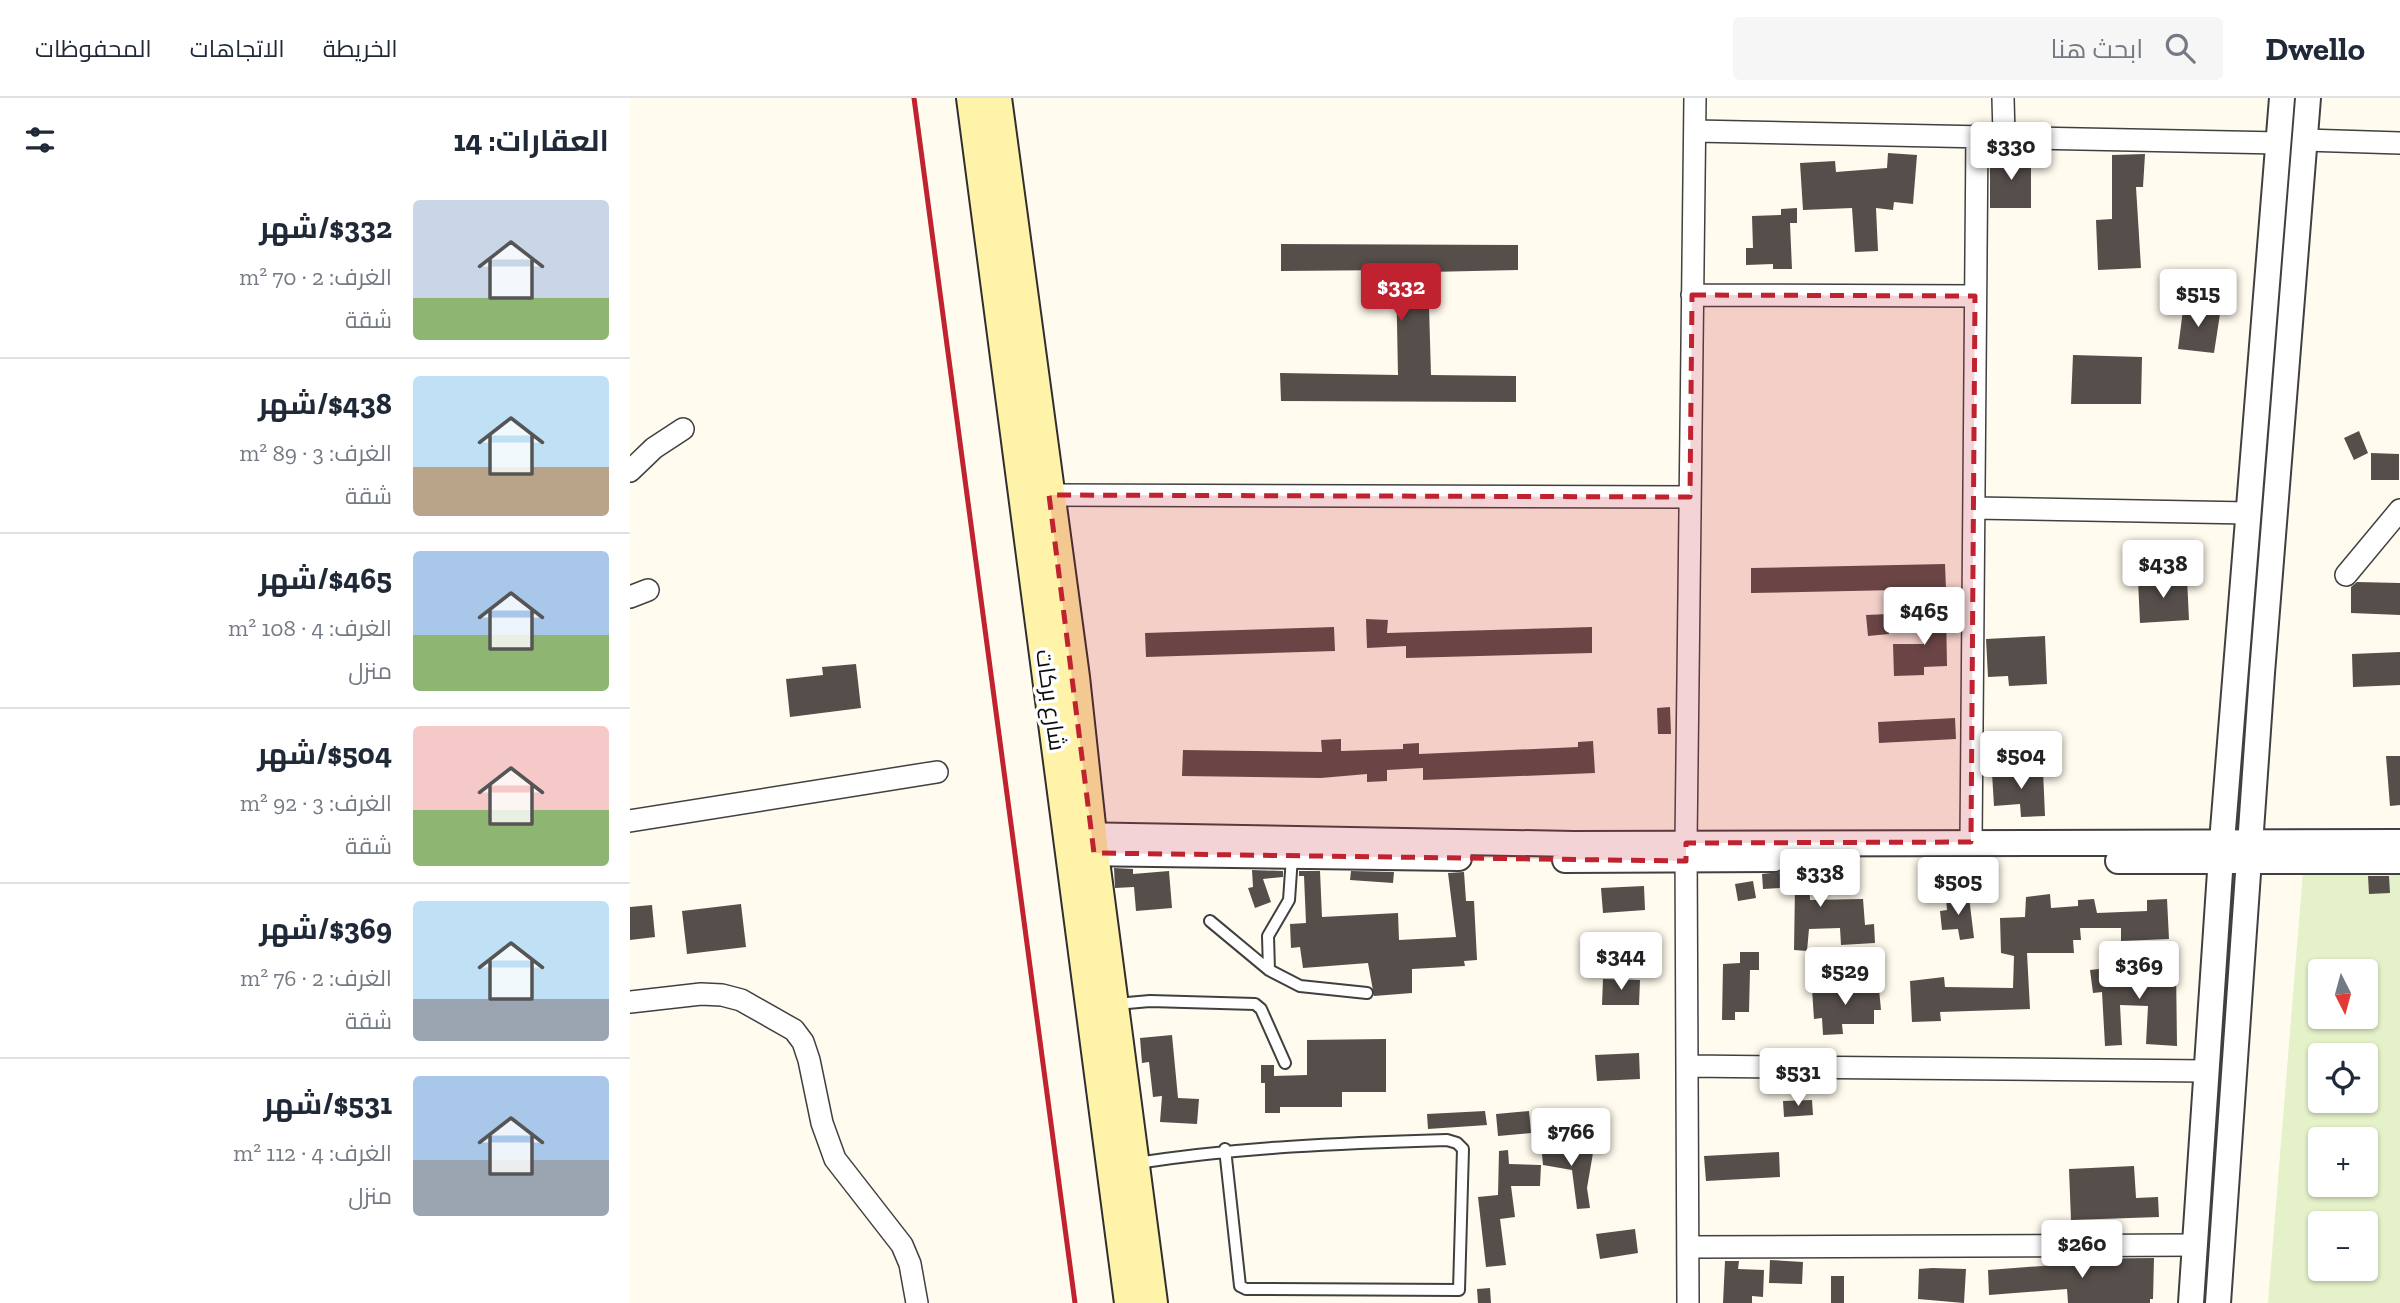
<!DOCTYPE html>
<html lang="ar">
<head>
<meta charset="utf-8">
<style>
	body { margin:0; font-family:"Zilla Slab",Cairo,serif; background:#f6f6f7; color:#1f2937; direction:rtl; height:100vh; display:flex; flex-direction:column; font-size:26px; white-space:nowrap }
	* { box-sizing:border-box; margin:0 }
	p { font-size:23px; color:#747a83 }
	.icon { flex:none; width:38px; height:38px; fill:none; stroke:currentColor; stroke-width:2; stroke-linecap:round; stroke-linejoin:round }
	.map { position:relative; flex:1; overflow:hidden; direction:ltr }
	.details { display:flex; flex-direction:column; background:#fff; width:630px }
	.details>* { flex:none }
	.needle { width:46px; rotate:174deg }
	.controls { position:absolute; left:1678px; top:861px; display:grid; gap:14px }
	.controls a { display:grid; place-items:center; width:70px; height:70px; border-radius:7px; background:#fff; box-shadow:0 2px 5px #0004; font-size:35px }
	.price { position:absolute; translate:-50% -60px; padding:0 16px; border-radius:7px; background:#fff; color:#222; font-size:23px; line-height:46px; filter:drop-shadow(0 2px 4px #0008) }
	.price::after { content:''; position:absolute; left:50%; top:42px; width:21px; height:16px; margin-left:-10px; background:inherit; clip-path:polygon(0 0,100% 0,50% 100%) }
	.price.current { background:#c12230; color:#fff }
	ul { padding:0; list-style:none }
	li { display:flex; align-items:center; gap:21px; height:175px; padding:0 21px }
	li+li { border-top:2px solid #e0e1e3 }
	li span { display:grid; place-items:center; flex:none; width:196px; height:140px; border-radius:7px; color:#555 }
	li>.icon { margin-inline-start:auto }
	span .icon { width:84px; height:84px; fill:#fffc; stroke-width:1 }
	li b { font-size:30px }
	h2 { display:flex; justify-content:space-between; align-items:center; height:84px; padding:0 21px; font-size:30px }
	header { display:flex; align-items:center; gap:42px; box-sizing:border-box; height:98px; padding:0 35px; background:#fff; border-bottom:2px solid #e0e1e3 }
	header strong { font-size:33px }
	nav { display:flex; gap:38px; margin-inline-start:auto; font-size:24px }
	.search { width:490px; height:63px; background:#f6f6f7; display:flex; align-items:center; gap:18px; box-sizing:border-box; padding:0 24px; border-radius:7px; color:#747a83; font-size:26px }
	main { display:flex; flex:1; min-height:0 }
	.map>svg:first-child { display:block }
	.pitch { fill:#e5f1c9; fill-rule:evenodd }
	.building { fill:#564e4a }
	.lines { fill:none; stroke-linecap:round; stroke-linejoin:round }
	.service-casing { stroke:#404040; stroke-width:14 }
	.minor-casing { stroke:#404040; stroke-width:24 }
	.tertiary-casing { stroke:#404040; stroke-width:28 }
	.secondary-casing { stroke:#2f2f2f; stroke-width:32 }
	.service { stroke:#fff; stroke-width:10 }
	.minor { stroke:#fff; stroke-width:21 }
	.tertiary { stroke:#fff; stroke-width:24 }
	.secondary { stroke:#fff2a9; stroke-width:28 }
	.rail { stroke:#c12230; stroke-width:5 }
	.marked { fill:#c12230; fill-opacity:0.2; stroke:#c12230; stroke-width:5; stroke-dasharray:14 9; stroke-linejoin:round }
	.labels { text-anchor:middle; stroke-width:7; stroke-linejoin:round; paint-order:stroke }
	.street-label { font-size:23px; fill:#0d0d0d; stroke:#fff }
</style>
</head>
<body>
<header>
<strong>Dwello</strong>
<div class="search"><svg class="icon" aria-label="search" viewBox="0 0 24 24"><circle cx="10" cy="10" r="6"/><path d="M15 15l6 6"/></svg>ابحث هنا</div>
<nav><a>الخريطة</a><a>الاتجاهات</a><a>المحفوظات</a></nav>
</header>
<main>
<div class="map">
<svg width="1770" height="1205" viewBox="0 0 1770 1205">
	<rect width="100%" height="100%" fill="#fffbee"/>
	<path class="pitch" d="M1673,774h97v431h-132zM1690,873h46v46h-46zM1690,957h46v46h-46zM1690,1041h46v46h-46zM1690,1125h46v46h-46z"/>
	<path class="building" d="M1258,55l29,2 -4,49 -19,-2 -1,8 -17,-2 2,43 -23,1 -3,-44 -49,2 -3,-47 35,-2 1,11 51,-4z
		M1515,56l-2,33h-7l5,81 -43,2 -2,-50 16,-1v-64z
		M1360,57h41v53h-41z
		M1167,110v15h-7l2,46h-19v-5l-27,1v-17h7l-1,-32 29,-1v-6z
		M651,146l237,1v25l-90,2 3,103 85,1v26l-235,-1 -1,-28 118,2 -2,-105 -115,1z
		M1554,204l18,2 -1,8 19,2 -6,39 -36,-4z
		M1443,257l69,2 -1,47h-70z
		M1729,333l9,22 -14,7 -10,-22z
		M1741,355l28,1v26h-28z
		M1315,466l1,25 -195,4v-25z
		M1557,480l2,42 -49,3 -2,-43z
		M1727,484l43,1v32l-49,-2v-26z
		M1316,512l1,56 -23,1v8l-30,1 -1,-32h30l-1,-32z
		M1258,516l1,20 -21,2 -2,-21z
		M736,521l22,1 -1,13 205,-6v26l-186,5v-12l-39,2z
		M704,529l1,24 -189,6 -1,-24z
		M1415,538l2,48 -38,2 -1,-10 -20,1 -2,-38z
		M1770,554v33l-47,2 -1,-33z
		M226,566l5,44 -71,9 -4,-38 37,-4 -1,-8z
		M1040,609l1,27h-13l-1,-26z
		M1325,620l1,21 -77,4 -1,-21z
		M711,641v12l62,-2v-5l16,-1v11l159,-7v-5l15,-1 2,32 -172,7v-12l-36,2v11l-20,1v-8l-46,4 -139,-2 1,-26 139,2 -1,-12z
		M1756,658h14v49l-10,1z
		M1413,672l2,46 -24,1 -1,-13 -26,2 -2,-33z
		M1158,764h21l1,38 53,-1 2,26 9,-1 1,19 -34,2 -1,-17 -31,1 -2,22 -13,-1 1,-63 -32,2 -1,-15 19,-2z
		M1361,764l1,16 -25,2v-16z
		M484,770l19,1v5l36,-3 3,37 -36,3 -2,-24 -19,1z
		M622,772l31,1v6l-20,2 8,23 -16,6 -7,-20 5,-1z
		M669,773h21l2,46 76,-4 1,27 57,-3 -8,-64 16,-1 2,29h8l3,59 -13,1 1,5 -53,3v24l-38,3 -6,-33 -65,5 -3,-21 -9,1 -1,-24 16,-1 -2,-47h-5z
		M721,773l43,1 -1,11 -43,-3z
		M1738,778h21l1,17 -21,1z
		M1123,783l3,17 -18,3 -3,-17z
		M1014,788l1,24 -42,3 -2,-25z
		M1420,796l1,14 27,-2v-6l16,-1 3,14 50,-2v-11l20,-1 2,40 -48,2v-13h-41l1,12h-8l1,13h-47l3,56 -90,3 1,9 -29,1 -2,-41 34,-4 1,10 68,1 1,-32 -13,-3 -1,-35 25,-1 1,-20z
		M1339,799l5,41 -14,2 -2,-11 -16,1 -2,-19 7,-1 -1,-12z
		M111,806l5,43 -59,7 -5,-43z
		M22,807l3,32 -25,3v-33z
		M1110,854h19v18h-9l-1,42h-14v8h-13l1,-56 17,-1z
		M1495,868l1,3 50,-3 1,80 -31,-2 2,-38 -28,-1 2,40 -17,1 -3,-54 -9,1 -3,-23z
		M973,881l37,1 -1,25h-37z
		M1210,889l39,2 2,21h-7v14h-32l1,10 -20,1 -1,-17 -8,1 -2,-30z
		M542,937l6,63 21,1 -2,25 -37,-2 2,-26 -9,1 -4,-35 -7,1 -2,-25z
		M756,941v53h-44v15h-62v6h-15v-30h-4v-18h13v11l33,-1v-35z
		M1009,955l1,26 -43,2 -2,-26z
		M1182,1002l1,15 -29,2 -1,-16z
		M855,1013l2,14 -59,4 -1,-15z
		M899,1013l2,22 -33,3 -2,-22z
		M928,1043l1,6 34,6 -6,35 3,20 -13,1 -5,-39 -29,-5 -2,-23z
		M878,1052l1,14 32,1 -1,21h-29l4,31 -15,2 6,46 -20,2 -8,-70 20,-2 1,-44z
		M1149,1054l1,25 -74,4 -2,-25z
		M1504,1068l2,32 22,-1 1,20 -88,3 -2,-51z
		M1005,1131l3,24 -38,6 -4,-25z
		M1524,1160l-1,41h-3v4h-82l-1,-14 -78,6 -1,-25 68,-5v-6z
		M1140,1162l33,2 -1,22 -33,-1z
		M1095,1163h14l-1,8 26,1 -1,27 -11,-1v7h-29z
		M1302,1170l34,1 -2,34 -46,-4 1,-30z
		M1201,1178h13v27h-13z
		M860,1190l1,15h-13l-1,-14z"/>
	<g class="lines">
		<defs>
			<path id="service" d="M580,823l59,49 31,16 67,7
				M639,872l-1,-34 21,-36 3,-43
				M486,906l34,-3 105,3 6,5 24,54
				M507,1065c103,-16 205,-20 310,-23l10,3 6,6 -4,141 -213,-1 -6,-3 -15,-137"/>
			<path id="minor" d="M1373,0l1,37
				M1065,33l584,12
				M1675,42l95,3
				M1062,197l283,1
				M0,373l24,-23 29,-19
				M419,397l641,2
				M1344,410l274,5
				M1716,477l54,-65
				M0,499l18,-7
				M0,723l307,-49
				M1341,744l6,-707
				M0,904l71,-8 21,1 19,5 53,30 9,12 6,18 13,63 13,36 67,86 8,19 7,39
				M1057,968l519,5
				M1058,1149l507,-2
				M1058,1205l-2,-460 9,-745"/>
			<path id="tertiary" d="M444,737l500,9 826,-2
				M446,755l383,5
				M935,762l209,-1
				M1488,763h282
				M1561,1205l31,-461 60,-744
				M1588,1205l44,-630 46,-575"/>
			<path id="secondary" d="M341,0l158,1205
				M367,0l78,579 19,176 59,450"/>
		</defs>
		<use href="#service" class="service-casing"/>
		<use href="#minor" class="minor-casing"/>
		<use href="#tertiary" class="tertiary-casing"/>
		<use href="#secondary" class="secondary-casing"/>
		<use href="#service" class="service"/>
		<use href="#minor" class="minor"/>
		<use href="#tertiary" class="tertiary"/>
		<use href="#secondary" class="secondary"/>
		<path class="rail" d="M284,0l161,1205"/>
	</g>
	<path class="marked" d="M1062,197l283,1 -4,546 -285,1v18l-592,-8 -45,-358 641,2z"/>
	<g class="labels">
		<g class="street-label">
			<text transform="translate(421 602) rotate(82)" y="8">شارع بركات</text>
		</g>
	</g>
</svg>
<div class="controls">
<a><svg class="needle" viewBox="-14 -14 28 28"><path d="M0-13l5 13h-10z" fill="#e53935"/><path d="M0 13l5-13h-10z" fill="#747a83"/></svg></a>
<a><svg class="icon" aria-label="locate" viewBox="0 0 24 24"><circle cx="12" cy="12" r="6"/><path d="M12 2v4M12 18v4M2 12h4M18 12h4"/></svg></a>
<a>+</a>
<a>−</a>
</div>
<b class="price" style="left:1381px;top:84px">$330</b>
<b class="price current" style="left:771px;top:225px">$332</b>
<b class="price" style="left:1568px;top:231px">$515</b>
<b class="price" style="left:1533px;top:502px">$438</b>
<b class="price" style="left:1294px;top:549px">$465</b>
<b class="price" style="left:1391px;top:693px">$504</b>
<b class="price" style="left:1190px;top:811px">$338</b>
<b class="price" style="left:1328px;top:819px">$505</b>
<b class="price" style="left:991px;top:894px">$344</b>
<b class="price" style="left:1509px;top:903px">$369</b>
<b class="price" style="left:1215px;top:909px">$529</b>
<b class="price" style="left:1168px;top:1010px">$531</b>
<b class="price" style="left:941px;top:1070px">$766</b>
<b class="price" style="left:1452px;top:1182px">$260</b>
</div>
<section class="details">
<h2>العقارات: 14<svg class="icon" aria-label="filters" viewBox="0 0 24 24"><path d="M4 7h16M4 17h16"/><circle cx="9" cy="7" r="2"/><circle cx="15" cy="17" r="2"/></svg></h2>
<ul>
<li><span style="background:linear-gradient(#c9d6e8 70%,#8fb573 0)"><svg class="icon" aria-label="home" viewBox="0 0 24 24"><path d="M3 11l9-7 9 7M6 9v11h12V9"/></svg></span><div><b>$332/شهر</b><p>الغرف: 2 · 70 m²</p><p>شقة</p></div></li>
<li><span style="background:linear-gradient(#bfe0f5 65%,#b9a48a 0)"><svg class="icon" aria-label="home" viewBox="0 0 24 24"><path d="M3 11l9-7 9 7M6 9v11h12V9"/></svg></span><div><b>$438/شهر</b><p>الغرف: 3 · 89 m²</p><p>شقة</p></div></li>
<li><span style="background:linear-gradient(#a9c7e8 60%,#8fb573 0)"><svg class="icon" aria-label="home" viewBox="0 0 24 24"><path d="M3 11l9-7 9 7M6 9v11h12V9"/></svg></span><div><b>$465/شهر</b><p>الغرف: 4 · 108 m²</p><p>منزل</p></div></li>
<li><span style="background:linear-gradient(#f6c9c9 60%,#8fb573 0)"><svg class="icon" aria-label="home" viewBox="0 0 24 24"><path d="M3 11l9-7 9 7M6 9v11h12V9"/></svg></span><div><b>$504/شهر</b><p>الغرف: 3 · 92 m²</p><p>شقة</p></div></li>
<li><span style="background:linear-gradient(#bfe0f5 70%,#9aa5b1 0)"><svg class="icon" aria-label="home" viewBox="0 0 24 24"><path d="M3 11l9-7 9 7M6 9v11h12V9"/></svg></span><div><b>$369/شهر</b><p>الغرف: 2 · 76 m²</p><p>شقة</p></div></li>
<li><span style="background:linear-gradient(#a9c7e8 60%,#9aa5b1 0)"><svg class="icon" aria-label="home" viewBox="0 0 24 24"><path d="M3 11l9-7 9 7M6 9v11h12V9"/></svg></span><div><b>$531/شهر</b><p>الغرف: 4 · 112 m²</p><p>منزل</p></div></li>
</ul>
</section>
</main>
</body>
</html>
